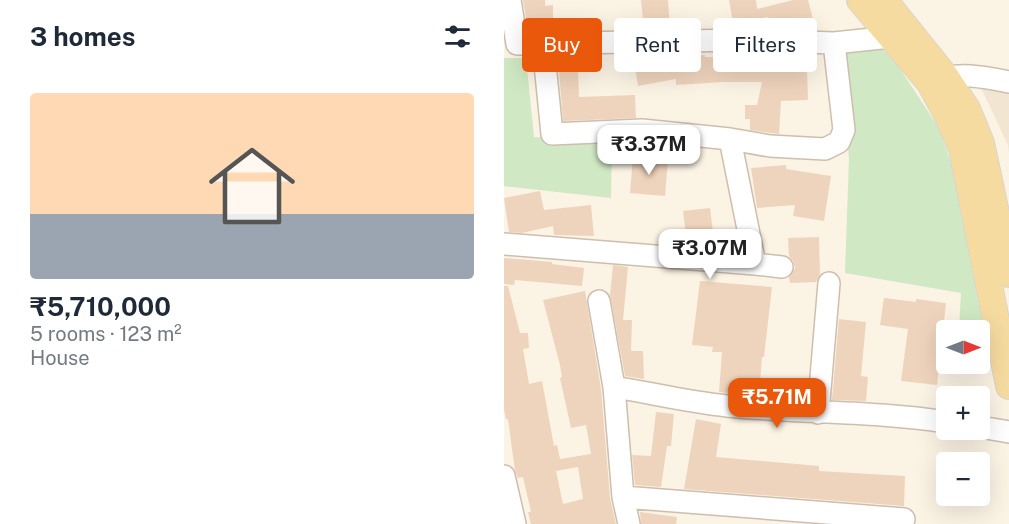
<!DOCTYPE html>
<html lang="en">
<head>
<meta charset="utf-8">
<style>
	body { margin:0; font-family:"Public Sans",sans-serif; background:#f2f2f3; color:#1f2937; height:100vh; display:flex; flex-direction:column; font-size:22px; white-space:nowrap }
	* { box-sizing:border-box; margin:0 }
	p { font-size:20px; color:#747a83 }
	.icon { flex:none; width:33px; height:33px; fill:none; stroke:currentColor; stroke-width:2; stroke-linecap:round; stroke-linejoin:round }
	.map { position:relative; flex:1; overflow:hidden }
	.sheet { display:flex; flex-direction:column; background:#fff; width:504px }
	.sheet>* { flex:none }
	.banner { position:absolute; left:18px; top:18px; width:396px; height:54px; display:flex; gap:12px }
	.needle { width:39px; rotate:90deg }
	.buttons { position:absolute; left:432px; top:320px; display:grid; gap:12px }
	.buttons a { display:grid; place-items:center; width:54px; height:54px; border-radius:6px; background:#fff; box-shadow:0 6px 24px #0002; font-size:30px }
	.price { position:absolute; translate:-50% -51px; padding:0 14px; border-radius:12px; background:#fff; color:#222; font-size:20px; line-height:39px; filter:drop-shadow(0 2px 3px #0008) }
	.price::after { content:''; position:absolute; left:50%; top:36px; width:18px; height:14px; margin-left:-9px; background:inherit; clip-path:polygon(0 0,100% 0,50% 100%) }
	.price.current { background:#ea580c; color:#fff }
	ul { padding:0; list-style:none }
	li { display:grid; align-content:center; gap:12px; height:318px; padding:0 30px }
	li+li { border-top:2px solid #e0e1e3 }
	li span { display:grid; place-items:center; height:186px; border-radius:6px; color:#555 }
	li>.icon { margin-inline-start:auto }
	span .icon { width:108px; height:108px; fill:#fffc; stroke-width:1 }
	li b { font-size:26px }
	h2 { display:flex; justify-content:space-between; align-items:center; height:72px; padding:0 30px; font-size:26px }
	.pill { padding:0 21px; border-radius:6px; background:#fff; box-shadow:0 6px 24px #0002; font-size:21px; line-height:54px }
	.pill.current { background:#ea580c; color:#fff }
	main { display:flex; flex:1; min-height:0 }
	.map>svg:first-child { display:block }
	.residential { fill:#f2e6d3 }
	.green { fill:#d0e8c4 }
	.building { fill:#efd4bd; fill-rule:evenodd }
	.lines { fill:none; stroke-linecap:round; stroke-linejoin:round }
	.minor-casing { stroke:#cebeae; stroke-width:24 }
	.major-casing { stroke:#dad4d0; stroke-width:28 }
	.minor { stroke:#fff; stroke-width:21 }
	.major { stroke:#f6dba0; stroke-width:26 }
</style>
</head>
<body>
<main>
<section class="sheet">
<h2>3 homes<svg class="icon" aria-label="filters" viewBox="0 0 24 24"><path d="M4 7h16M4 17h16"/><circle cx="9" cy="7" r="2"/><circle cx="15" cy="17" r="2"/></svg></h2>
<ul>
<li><span style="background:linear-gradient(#ffd9b3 65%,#9aa5b1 0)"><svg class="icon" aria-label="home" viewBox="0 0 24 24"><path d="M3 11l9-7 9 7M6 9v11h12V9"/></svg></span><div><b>₹5,710,000</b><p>5 rooms · 123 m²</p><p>House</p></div></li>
</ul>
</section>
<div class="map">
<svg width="505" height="524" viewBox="0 0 505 524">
	<rect width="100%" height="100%" fill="#fbf3e4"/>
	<path class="residential" d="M477,88l28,6v59l-1,-8z"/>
	<path class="green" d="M383,49l52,79 12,35 39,199 -10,-1v-31h-21l2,-37 -116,-20 4,-115 -11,-106z
		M0,58h22l8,79 78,5 -1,56 -107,-12z"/>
	<path class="building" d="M19,0h22v6l8,-1v26h-25z
		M137,0h27l2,29h-26z
		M225,0h27l1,9 36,-9h15l7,27 -8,2 -37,-1 -2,-11 -35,6z
		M201,55v2l63,1v12l39,-1 1,31 -27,1 -2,33 -8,-1 -21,-3v-11h-5v-14h12l5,-23h-39l-47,3v-6l-38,7 -4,-25 26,-5 1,2z
		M74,70l1,27 56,-2 1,23 -73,3 -4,-50z
		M129,157l35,3 -3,36 -35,-3z
		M282,165v4l45,7 -7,45 -31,-5 2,-11 -38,3 -6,-40z
		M36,191l4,19 47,-5 3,31 -40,-1 -1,-9 -31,7 -13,-1 -5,-34z
		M206,208l4,32 -27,3 -4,-32z
		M315,237l1,37 -4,8 -26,1 -1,-6 6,-9 -2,-7 -4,-5 -1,-18z
		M0,258l48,4v2l32,4 -2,18 -67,-6 -1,5 -10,-1z
		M109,265l15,2 -5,53h9l-1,31h12l1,28 -19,-3 -15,-81z
		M196,281l72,6 -8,70h-2l-3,39 -40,-4 3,-40h-10l1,-5 -21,-2z
		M0,286h4l12,47h8l1,15 -6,1 6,35 13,-3 12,65 3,-1 3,14 31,-5 -5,-29 -15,3 -11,-50 2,-1 -2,-12 -17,-65 42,-9 16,98 9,109 6,26h-85l-3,-12h3l-8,-35 -5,1 -3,-7 -7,-52h-2l-2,-9zM74,467l5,32 -20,5 -7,-33z
		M380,298l32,4v-3l30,4 -9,82 -36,-4 7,-52 -28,-4z
		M335,319l27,3 -5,54 7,1 -2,24 -34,-1z
		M152,412l18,2 -3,32h-4l-6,41 -26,-2 -3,-30 19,1z
		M192,419l25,5 -5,33 103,9v5l86,5 -1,30 -220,-17z
		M136,512l37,5 -1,7h-35z"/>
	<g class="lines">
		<defs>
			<path id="minor" d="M6,0l7,44 226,-4 91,3 57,-6
				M39,44l9,90 90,-4 88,9 40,7 55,3 14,-7 5,-12 -10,-87
				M429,82c23,-11 52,-5 76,0
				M0,244l251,20 -25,-125
				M251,264l27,3
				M95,301l15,86 9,110 6,27
				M110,387c37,6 75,15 113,19 73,7 147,5 219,16
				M314,413l11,-130
				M476,427l29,5
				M0,476l11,48
				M119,497l281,22"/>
			<path id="major" d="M356,0l70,83 19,35 13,31 47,237
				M380,0l61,76 22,33 14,34 28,131"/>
		</defs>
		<use href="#minor" class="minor-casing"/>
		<use href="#major" class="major-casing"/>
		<use href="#minor" class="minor"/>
		<use href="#major" class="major"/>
	</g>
</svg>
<div class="buttons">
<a><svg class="needle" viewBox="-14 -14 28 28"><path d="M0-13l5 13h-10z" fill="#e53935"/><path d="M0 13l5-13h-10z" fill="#747a83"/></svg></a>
<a>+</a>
<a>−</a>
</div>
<b class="price" style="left:145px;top:176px">₹3.37M</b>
<b class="price" style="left:206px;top:280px">₹3.07M</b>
<b class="price current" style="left:273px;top:429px">₹5.71M</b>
<div class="banner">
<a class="pill current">Buy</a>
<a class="pill">Rent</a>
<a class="pill">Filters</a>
</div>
</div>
</main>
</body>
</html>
